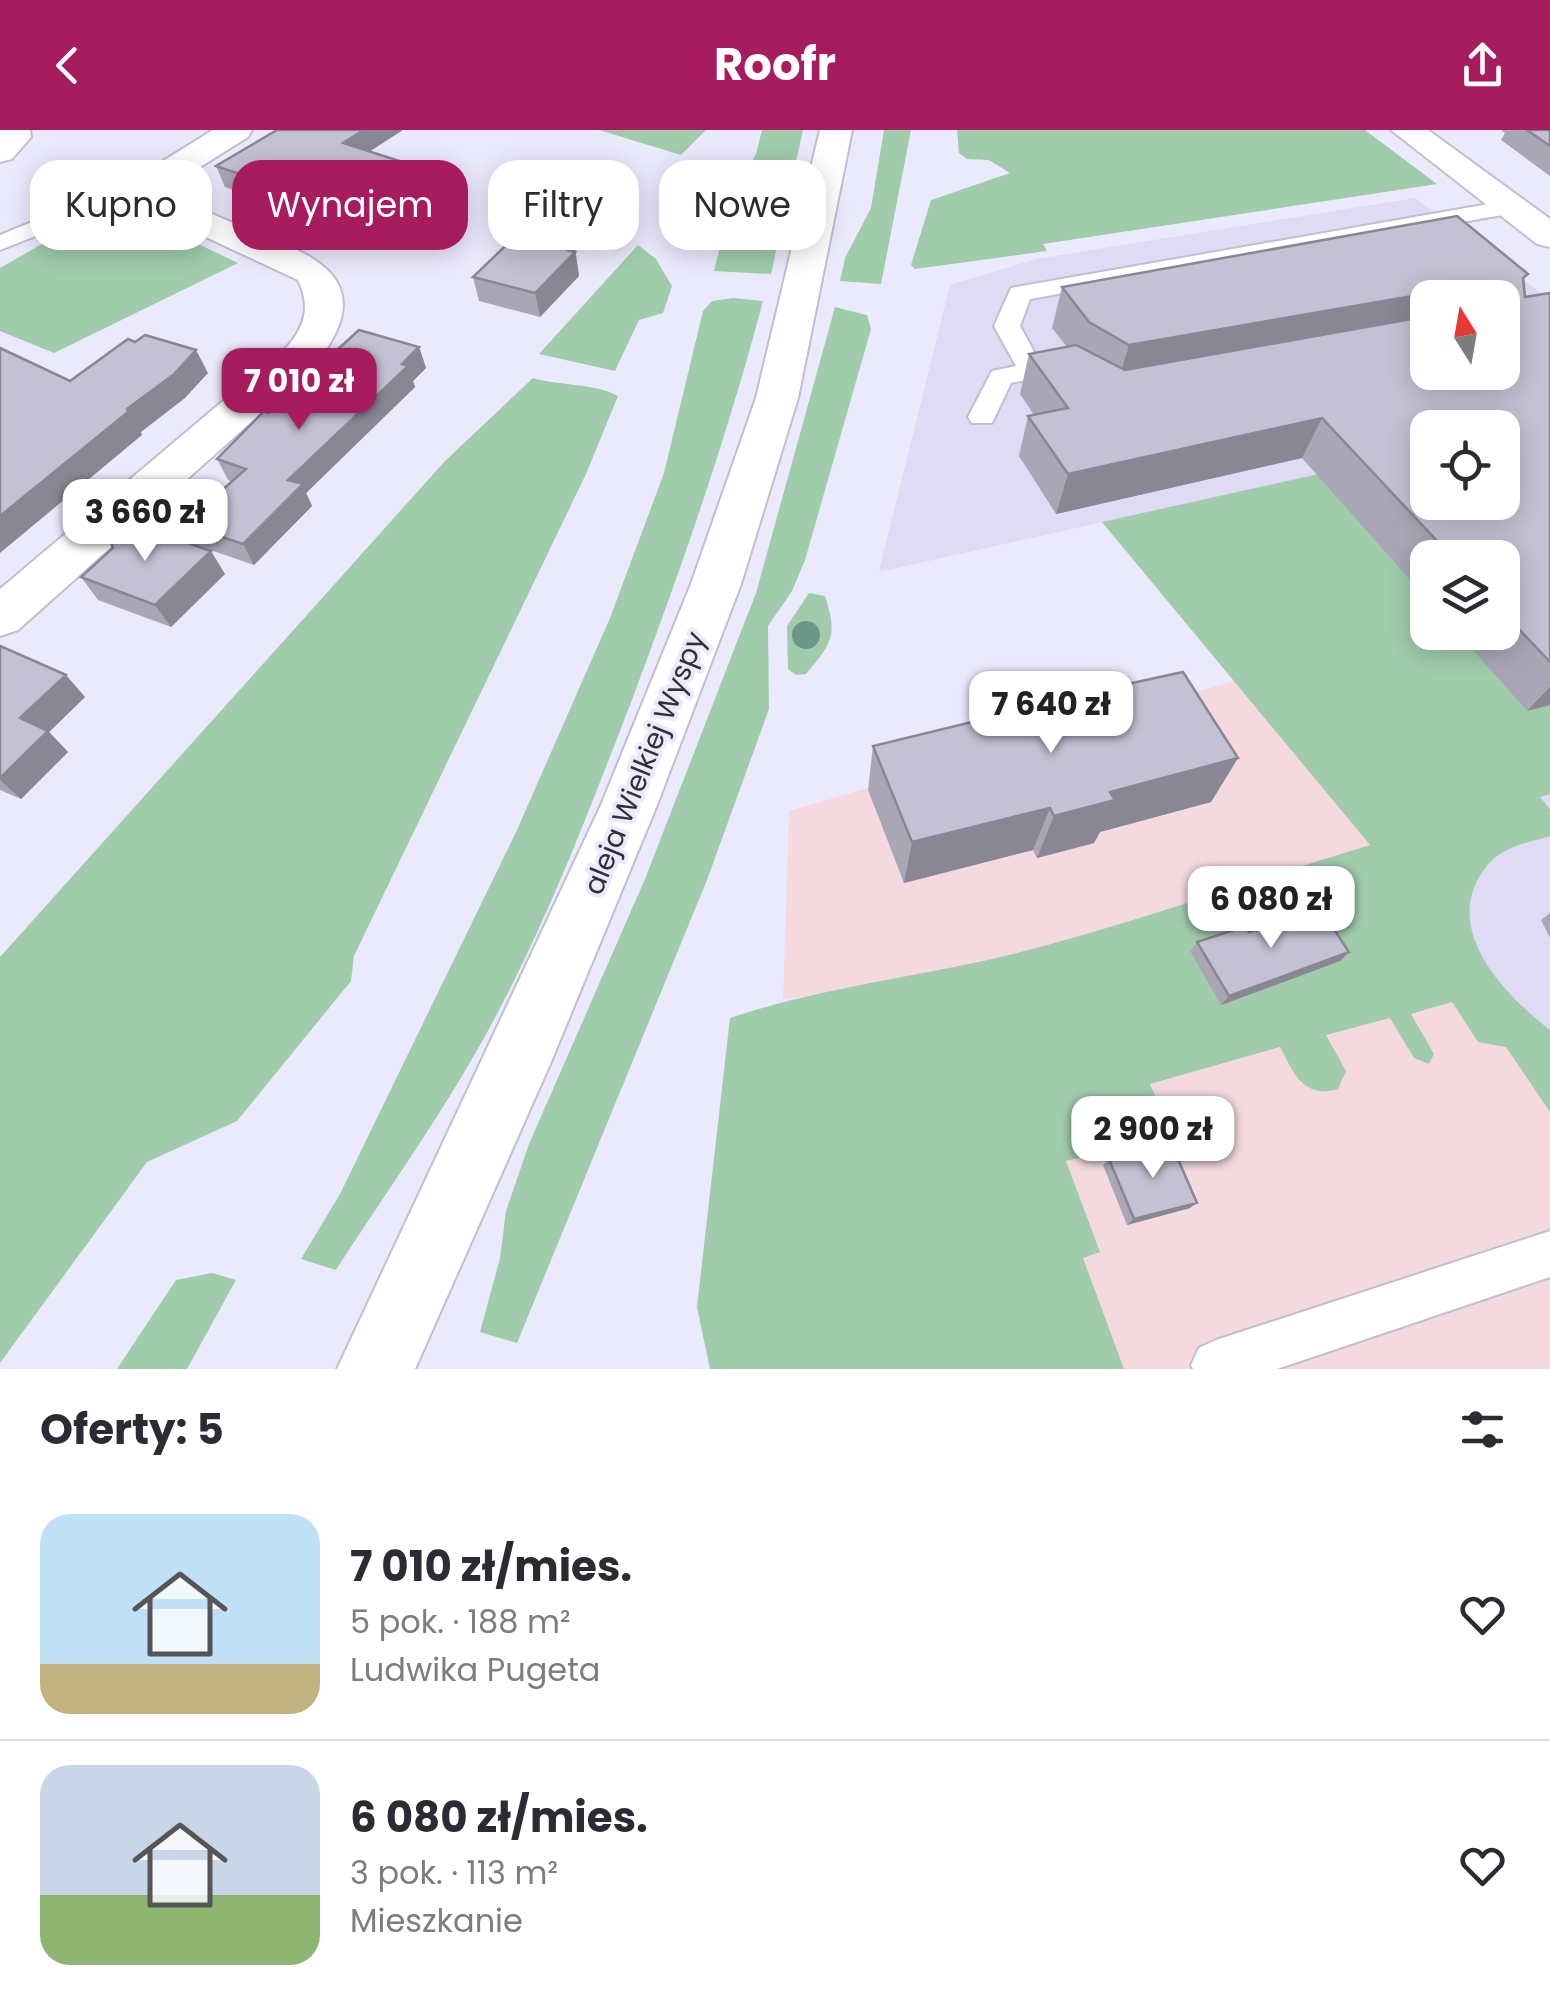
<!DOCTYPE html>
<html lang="pl">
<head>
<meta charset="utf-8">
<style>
	body { margin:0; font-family:Poppins,sans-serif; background:#f2f2f3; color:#2b2b33; height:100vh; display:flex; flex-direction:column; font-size:38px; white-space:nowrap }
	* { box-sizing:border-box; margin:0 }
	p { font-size:32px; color:#7c7c81 }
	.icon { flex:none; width:55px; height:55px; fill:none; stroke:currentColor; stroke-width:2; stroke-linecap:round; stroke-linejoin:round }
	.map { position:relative; height:1239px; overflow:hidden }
	.details { display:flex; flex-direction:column; background:#fff; flex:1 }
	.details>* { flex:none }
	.banner { position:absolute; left:30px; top:30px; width:1000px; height:90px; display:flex; gap:20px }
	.needle { width:65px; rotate:349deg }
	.controls { position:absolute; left:1410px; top:150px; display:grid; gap:20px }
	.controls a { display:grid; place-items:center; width:110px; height:110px; border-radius:20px; background:#fff; box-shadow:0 5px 25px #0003; font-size:50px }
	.price { position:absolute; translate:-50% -85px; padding:0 22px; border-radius:20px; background:#fff; color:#222; font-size:32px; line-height:65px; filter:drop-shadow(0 2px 5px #0008) }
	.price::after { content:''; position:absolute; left:50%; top:60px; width:30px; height:22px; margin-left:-15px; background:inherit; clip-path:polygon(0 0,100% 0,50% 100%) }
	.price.current { background:#a71c5f; color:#fff }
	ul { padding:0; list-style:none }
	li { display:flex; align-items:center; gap:30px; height:250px; padding:0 40px }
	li+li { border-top:2px solid #e1e1e2 }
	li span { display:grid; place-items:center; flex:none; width:280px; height:200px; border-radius:30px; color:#555 }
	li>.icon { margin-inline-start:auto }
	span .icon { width:120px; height:120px; fill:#fffc; stroke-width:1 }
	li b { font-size:42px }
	h2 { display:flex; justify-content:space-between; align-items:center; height:120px; padding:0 40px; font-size:42px }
	.pill { padding:0 35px; border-radius:30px; background:#fff; box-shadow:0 5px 25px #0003; font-size:35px; line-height:90px }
	.pill.current { background:#a71c5f; color:#fff }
	header { display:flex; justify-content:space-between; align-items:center; height:130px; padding:0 40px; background:#a71c5f; color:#fff; font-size:45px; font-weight:700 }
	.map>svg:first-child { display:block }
	.built { fill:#dfdbf5; fill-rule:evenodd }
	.education { fill:#f4dadf; fill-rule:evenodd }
	.green { fill:#a0ccac; fill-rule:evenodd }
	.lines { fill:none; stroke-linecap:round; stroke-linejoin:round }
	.lane-casing { stroke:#c0bed0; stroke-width:4 }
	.street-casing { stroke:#c0bed0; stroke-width:4 }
	.secondary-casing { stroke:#c0bed0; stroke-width:4 }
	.lane { fill:#fff; fill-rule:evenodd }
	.street { fill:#fff; fill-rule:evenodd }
	.secondary { fill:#fff; fill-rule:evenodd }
	.tree { fill:#6e9688 }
	.wall { fill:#a9a6b6; fill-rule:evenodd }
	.shaded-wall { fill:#898794 }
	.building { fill:#c4c1d4; stroke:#898794; stroke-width:2.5; fill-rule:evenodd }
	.labels { text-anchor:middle; stroke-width:8; stroke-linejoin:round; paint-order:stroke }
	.street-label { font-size:28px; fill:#313038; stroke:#ebe9fc }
</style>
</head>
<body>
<header><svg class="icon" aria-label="back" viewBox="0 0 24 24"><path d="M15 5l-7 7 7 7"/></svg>Roofr<svg class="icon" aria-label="share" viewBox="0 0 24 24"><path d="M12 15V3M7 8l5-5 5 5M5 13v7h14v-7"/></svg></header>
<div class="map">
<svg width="1550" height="1239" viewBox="0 0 1550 1239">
	<rect width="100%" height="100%" fill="#ebe9fc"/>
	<path class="built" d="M1415,68l135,102 -48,128h-74l-1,22 -548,122 71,-287 86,-26zM1428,168h74v74h-74z
		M1550,664v276l-180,-225z"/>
	<path class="education" d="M1428,372h74l48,292 -178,51 178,225v299h-474l-122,-400 -171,31 6,-189 445,-130 -132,-159zM1428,428h74v74h-74z"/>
	<path class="green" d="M599,0h107l-25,25z
		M762,0h41l-32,144 -57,-3 19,-77 23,-40z
		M884,0h27l-30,154 -41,-3 5,-23 26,-50z
		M957,0h408l72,54 -394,60 4,7 -132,18 -4,-4 20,-65 79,-27 -21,-13 -22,-1 -8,-6z
		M105,78l20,1 113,54 -184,90 -54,-22v-63z
		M638,115l18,14 16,27 -9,27 -24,7 -24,51 -76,-17z
		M733,168l30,3c-37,140 -82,268 -133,404 -40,103 -80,209 -132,307 -47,90 -107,173 -162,258l-35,-11 39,-65 177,-364 93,-212 54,-145 39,-162 9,-10z
		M835,177l32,8 4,14 -66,231 -13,31 -24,35 1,83 -62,171 -190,463 -37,-11 20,-74 6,-47 23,-67 116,-265 111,-286z
		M533,248c26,8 62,5 85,18l-32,78 -232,482 -3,25 -114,140 -90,41 -147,201v-406l445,-496z
		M1550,292v372l-10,3 10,12v27c-15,5 -31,7 -45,15 -12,6 -20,16 -27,28 -31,58 30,118 72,151v82l-44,-65 -28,-5 -26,-40 -41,12 23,40 -5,10 -15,-6 -24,-40 -64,17 20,36 -8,18c-34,10 -44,-15 -58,-42l-130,37 22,50 -106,27 34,91 -17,6 41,111h-414l-13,-62 33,-289c92,-31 189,-41 283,-64 120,-30 238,-73 357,-109l-268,-323 325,-72 1,52h74zM1428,428h74v74h-74z
		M809,463l16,3c13,40 7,47 -19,78l-10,1 -8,-6 -1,-43z
		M212,1143l24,7 -49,89h-70l59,-89z"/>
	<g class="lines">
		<defs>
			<path id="lane" d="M161,47l11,7 -3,5 -62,19 -107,42v-15l91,-37z
				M1511,70l8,2 3,5 -3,5 -489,87 -10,27 19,35 12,-2 13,8 -4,6 -49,10 -19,40h-20l-4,-6 24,-46 24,-5 -22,-40 17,-38z
				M1550,1101v46l-273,92h-84l-2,-4 8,-17 17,-8z"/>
			<path id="street" d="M0,0h30l1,7 -19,22 -12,3z
				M213,0h39l-4,7 -67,42v16c63,51 227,52 134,170l-297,265 -18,6v-47l287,-242c18,-21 24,-40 11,-67l-135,-63 -17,-20 -1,-13 10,-18z
				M1391,0h37l122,89v28l-13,-3z"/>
			<path id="secondary" d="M820,0h32l-54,268 -57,186 -84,221 -106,257 -136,307h-78l264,-564 90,-221 65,-186z"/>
		</defs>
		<use href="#lane" class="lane-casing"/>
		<use href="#street" class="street-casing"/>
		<use href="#secondary" class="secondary-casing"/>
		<use href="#lane" class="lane"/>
		<use href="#street" class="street"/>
		<use href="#secondary" class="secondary"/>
	</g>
	<circle class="tree" cx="806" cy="505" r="14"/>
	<path class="wall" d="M1501,0h49v46l-49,-36 4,-7z
		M369,22l77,24 5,21 -55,42 -41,-14 -7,5 -123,-43 -9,-21z
		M574,112l5,34 -39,41 -61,-16 -6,-24z
		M1523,152l2,15 25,-4v412l-23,6 -70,-79h45v-74h-74v42l-126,-142 -246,56 -37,-58 9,-40 6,-1 -14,-21 9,-40 38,-7 -15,-19 10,-41zM1428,168h74l-74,74z
		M419,217l7,21 -13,13 2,6 -109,106 6,13 -58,59 -58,-20 -12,-21 48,-42 -4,-2 -11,-21 51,-46z
		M225,444l-54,53 -73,-27 -17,-23z
		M0,516l85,51 -36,35 19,20 -47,47 -21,-9z
		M1003,581l235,47 -27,44 -111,30 -6,11 -57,15 -4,-8 -129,33 -36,-93 5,-44 129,-31z
		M1550,783v25l-9,-18z
		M1249,802l100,20 -9,9 -119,44 -31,-54 7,-9z
		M1109,1029l81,49 -63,17 -24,-60z"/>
	<path class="shaded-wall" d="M364,0h39l-45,29 -15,-16z
		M446,46l5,21 -55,42 -6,-21z
		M348,73l7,22 -7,5 -8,-22z
		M574,112l5,34 -39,41 -5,-24z
		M1453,159l-5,9h-20v32l-311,55 12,-40z
		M419,217l7,21 -13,13 2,6 -109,106 6,13 -58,59 -11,-21 45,-64z
		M196,220l12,23 -23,25 -44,34 1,3 -142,118v-37z
		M1322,288l-20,40 -246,56 12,-40z
		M211,421l14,23 -54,53 -16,-22z
		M66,545l19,22 -36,35 19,20 -47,47 -21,-19 20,-62z
		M1550,557v18l-23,6z
		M1238,628l-27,44 -111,30 -6,11 -57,15 17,-42 56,-24z
		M1050,678l-17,42 -129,33 8,-41z
		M1349,822l-9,9 -119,44 8,-9z
		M1197,1073l-7,5 -63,17 7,-6z"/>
	<path class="building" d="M277,0h87l-21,13 103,33 -56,42 -42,-15 -8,5 -124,-42z
		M1527,0h23v16z
		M1457,86l71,58 -5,4 2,19 25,-4v369l-48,-51v-53h-49l-131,-140 -254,56 -40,-58 40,-8 -39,-54 47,-9 49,25 303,-54v56h74v-74h-50l1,-9 -324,56 -40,-23 -27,-35zM1428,298h74v74h-74z
		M523,99l51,13 -7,8 8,2 -40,41 -62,-16z
		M359,200l60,17 -17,17 6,2 -120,114 15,4 -60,60 -59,-20 62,-55 -29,-10 47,-48 4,2z
		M145,205l51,15 -23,25 -46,34 1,3 -128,104v-168l70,33 58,-42 7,3z
		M139,396l72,25 -56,54 -74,-28 32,-29 -6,-16z
		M0,516l66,29 -46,43 28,13 -48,47z
		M1183,542l55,86 -128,34 5,8 -61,16 -4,-8 -138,34 -39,-96 132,-32 -2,-3z
		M1322,781l27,41 -120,44 -32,-54 49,-16 3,6z
		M1171,1013l26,60 -63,16 -25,-60z"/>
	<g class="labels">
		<g class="street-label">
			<text transform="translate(644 633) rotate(-68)" y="10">aleja Wielkiej Wyspy</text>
		</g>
	</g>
</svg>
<div class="controls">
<a><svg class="needle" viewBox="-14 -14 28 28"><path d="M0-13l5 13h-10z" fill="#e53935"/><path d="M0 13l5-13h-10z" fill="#7c7c81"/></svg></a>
<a><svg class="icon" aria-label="locate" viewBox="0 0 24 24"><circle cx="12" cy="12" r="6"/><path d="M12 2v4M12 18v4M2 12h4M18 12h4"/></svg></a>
<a><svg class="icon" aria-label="layers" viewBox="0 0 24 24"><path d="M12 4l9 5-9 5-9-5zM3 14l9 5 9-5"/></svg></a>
</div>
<b class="price current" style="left:299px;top:303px">7 010 zł</b>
<b class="price" style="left:145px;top:434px">3 660 zł</b>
<b class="price" style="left:1051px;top:626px">7 640 zł</b>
<b class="price" style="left:1271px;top:821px">6 080 zł</b>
<b class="price" style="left:1153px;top:1051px">2 900 zł</b>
<div class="banner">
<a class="pill">Kupno</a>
<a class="pill current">Wynajem</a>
<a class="pill">Filtry</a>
<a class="pill">Nowe</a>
</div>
</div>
<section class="details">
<h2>Oferty: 5<svg class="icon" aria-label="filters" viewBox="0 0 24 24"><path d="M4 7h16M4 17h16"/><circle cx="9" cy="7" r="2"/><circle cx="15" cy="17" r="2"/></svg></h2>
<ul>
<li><span style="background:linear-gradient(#bfe0f5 75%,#c2b280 0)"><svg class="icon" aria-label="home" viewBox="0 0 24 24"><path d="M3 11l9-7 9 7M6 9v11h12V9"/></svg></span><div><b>7 010 zł/mies.</b><p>5 pok. · 188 m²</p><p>Ludwika Pugeta</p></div><svg class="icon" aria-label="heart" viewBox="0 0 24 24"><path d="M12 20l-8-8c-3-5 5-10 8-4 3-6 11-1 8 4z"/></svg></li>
<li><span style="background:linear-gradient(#c9d6e8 65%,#8fb573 0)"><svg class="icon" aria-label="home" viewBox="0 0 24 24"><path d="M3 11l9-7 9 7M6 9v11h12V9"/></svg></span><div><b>6 080 zł/mies.</b><p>3 pok. · 113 m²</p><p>Mieszkanie</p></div><svg class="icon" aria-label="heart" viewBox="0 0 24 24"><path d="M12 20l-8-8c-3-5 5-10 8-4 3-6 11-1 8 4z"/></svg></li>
</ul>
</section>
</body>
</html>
